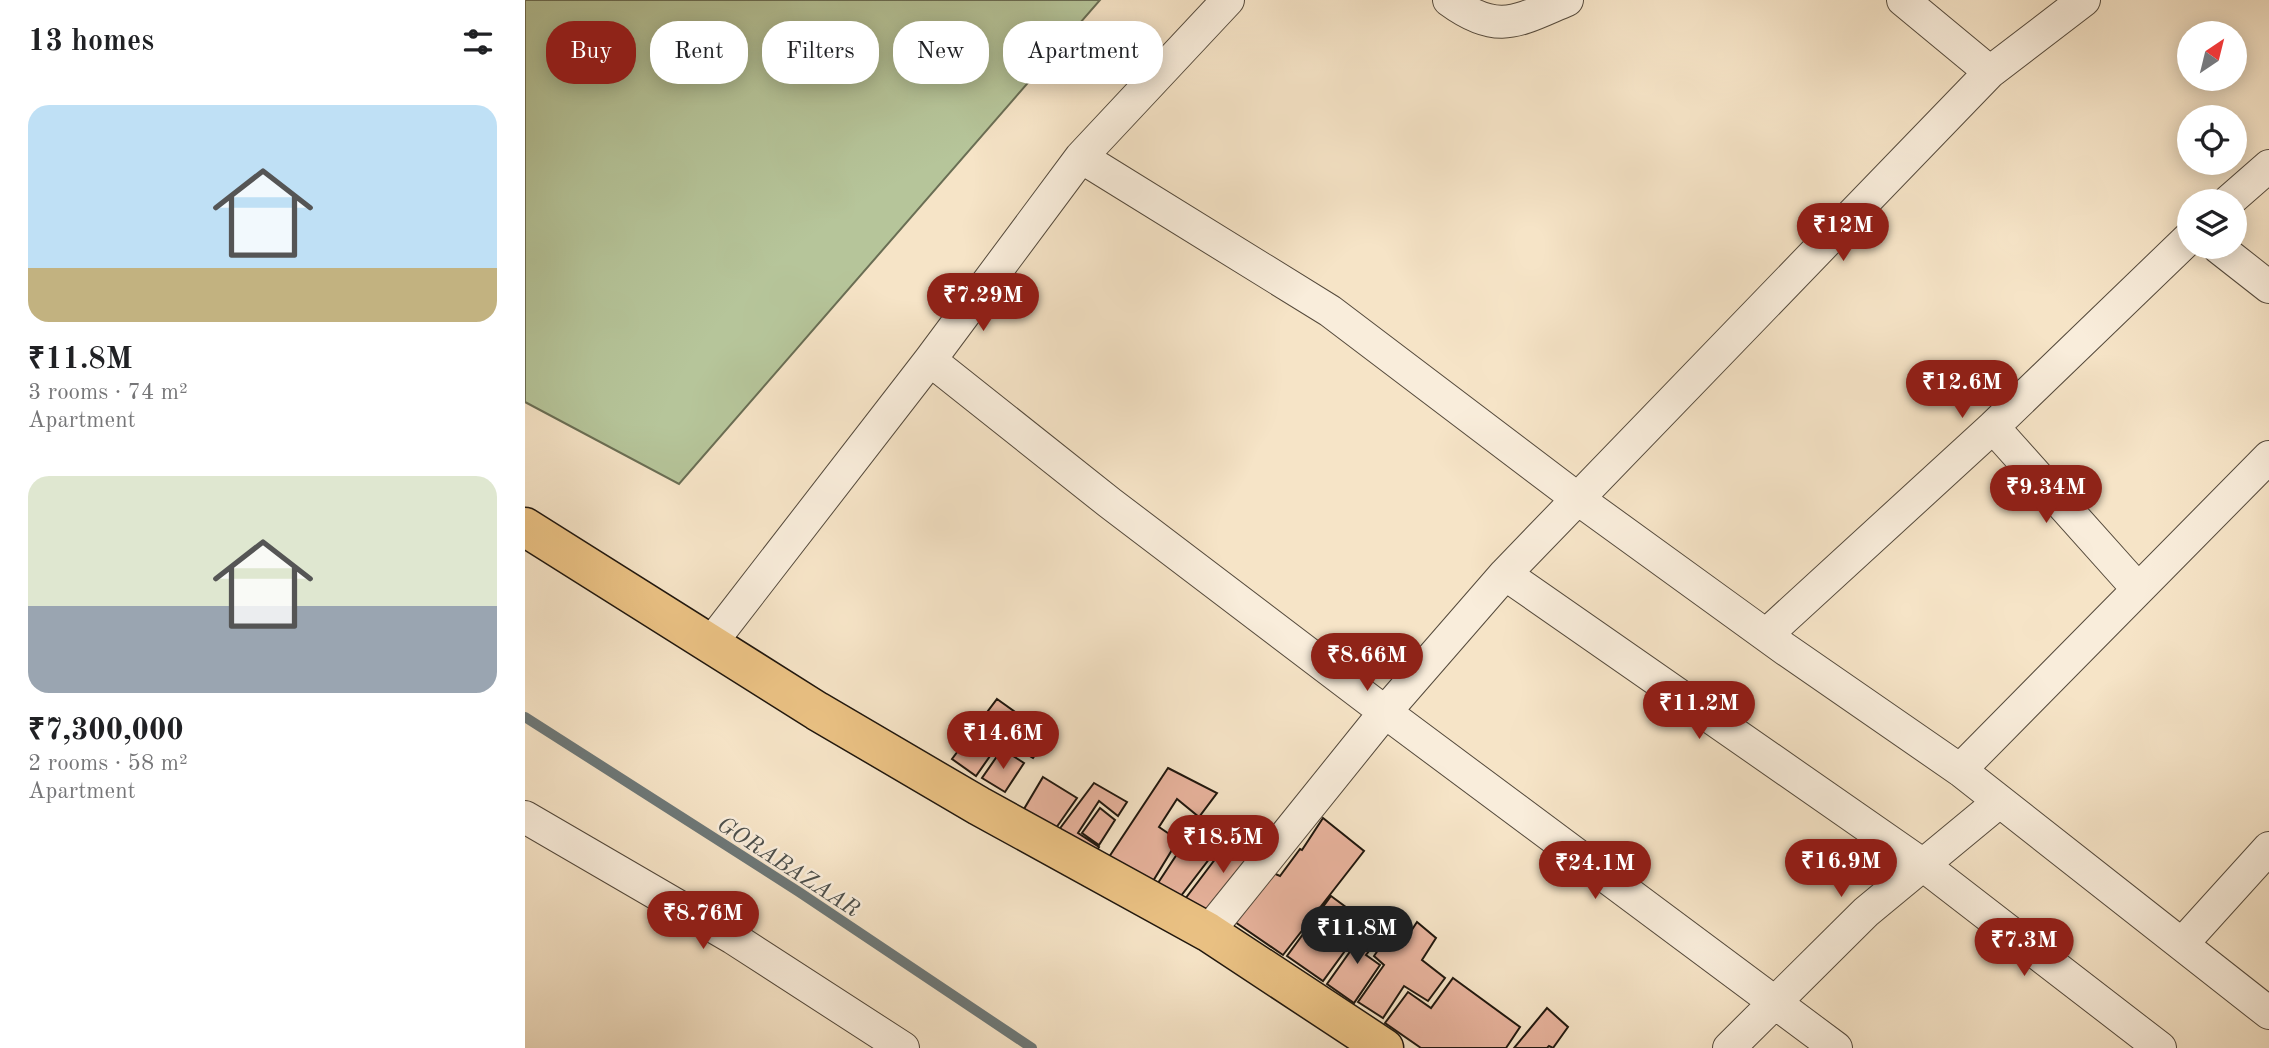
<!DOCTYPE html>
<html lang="en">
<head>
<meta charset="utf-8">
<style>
	body { margin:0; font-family:"Old Standard TT",serif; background:#f2f2f2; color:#202124; height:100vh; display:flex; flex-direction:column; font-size:26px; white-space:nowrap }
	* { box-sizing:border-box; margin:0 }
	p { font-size:23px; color:#757577 }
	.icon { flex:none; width:38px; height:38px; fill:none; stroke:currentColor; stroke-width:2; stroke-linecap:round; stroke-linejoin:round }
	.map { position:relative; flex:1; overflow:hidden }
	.panel { display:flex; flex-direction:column; background:#fff; width:525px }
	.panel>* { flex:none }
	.top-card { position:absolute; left:21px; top:21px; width:665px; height:63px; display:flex; gap:14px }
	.needle { width:46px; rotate:35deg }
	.buttons { position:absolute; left:1652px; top:21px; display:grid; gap:14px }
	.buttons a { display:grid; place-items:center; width:70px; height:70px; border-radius:50%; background:#fff; box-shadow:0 4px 18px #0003; font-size:35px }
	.price { position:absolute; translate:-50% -60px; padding:0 16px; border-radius:24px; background:#8f2418; color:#fff; font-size:23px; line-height:46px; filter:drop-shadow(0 2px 4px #0008) }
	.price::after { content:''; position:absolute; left:50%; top:42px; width:21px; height:16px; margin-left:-10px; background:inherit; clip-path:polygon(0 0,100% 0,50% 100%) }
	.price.selected { background:#222; color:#fff }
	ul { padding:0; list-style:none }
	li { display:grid; align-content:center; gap:14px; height:371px; padding:0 28px }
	li span { display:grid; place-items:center; height:217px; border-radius:21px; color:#555 }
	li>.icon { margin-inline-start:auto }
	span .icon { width:126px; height:126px; fill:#fffc; stroke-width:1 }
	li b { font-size:30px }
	h2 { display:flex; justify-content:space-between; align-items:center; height:84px; padding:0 28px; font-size:30px }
	.tag { padding:0 24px; border-radius:28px; background:#fff; box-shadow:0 4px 18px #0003; font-size:24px; line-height:63px }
	.tag.selected { background:#8f2418; color:#fff }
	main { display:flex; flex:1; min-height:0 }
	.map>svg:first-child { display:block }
	.green { fill:#b6c59a; stroke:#6a6e54; stroke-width:2 }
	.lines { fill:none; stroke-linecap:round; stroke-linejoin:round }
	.stream { stroke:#6e7979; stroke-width:10 }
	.building { fill:#e8b39d; stroke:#1f160d; stroke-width:2 }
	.street-casing { stroke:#554a3c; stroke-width:34 }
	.primary-casing { stroke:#1f160d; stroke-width:41 }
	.street { stroke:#f9eddb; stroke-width:32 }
	.primary { stroke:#ebc284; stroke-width:38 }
	.labels { text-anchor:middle; stroke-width:5; stroke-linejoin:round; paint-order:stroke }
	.water-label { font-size:23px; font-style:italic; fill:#4d504c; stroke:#f9eddb }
</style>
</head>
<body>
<main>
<section class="panel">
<h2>13 homes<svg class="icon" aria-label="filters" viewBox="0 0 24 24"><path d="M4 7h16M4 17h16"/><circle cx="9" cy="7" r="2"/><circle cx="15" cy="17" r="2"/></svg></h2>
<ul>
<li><span style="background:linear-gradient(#bfe0f5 75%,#c2b280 0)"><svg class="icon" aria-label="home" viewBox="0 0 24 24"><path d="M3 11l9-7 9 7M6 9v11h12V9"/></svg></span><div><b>₹11.8M</b><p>3 rooms · 74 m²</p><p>Apartment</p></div></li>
<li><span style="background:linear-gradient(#dfe7d0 60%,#9aa5b1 0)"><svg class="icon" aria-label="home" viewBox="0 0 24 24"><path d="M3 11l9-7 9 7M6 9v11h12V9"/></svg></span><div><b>₹7,300,000</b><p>2 rooms · 58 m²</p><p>Apartment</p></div></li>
</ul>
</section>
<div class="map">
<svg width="1744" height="1048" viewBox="0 0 1744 1048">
	<rect width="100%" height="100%" fill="#f6e4c7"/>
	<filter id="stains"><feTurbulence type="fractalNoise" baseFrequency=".00286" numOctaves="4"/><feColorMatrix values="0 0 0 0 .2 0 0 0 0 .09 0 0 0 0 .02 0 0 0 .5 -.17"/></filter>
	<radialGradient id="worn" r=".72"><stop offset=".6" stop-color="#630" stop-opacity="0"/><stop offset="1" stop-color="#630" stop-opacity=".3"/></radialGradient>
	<path class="green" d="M0,0h575l-421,484 -154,-82z"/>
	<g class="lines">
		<path class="stream" d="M0,717l274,175 233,156"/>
	</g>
	<path class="building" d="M472,699l52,37 -16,22 -31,-19 -26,37 -24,-17z
		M477,749l22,14 -19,29 -23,-14z
		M643,768l49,25 -18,24 -22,-18 -18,28 19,13 -28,46 -41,-29z
		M518,777l34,21 -21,30 -32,-19z
		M569,783l33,19 -9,14 -19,-15 -21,32 21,14 -5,8 -36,-24z
		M575,808l15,12 -16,25 -17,-12z
		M798,818l41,33 -81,104 -48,-33 36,-50 9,4 20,-27 2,1z
		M698,821l45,36 -59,71 -30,-21 40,-53 -12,-10z
		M664,836l24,18 -39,51 -20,-16z
		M806,896l35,26 -43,59 -36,-25z
		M846,922l13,10 -18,23 14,10 -26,38 -27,-19z
		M892,922l19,16 -14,22 23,18 -17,23 -24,-15 -21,32 -25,-16 26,-37 -10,-9 13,-19 15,8z
		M928,978l67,49 -14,21h-85l-36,-25 23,-31 23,16z
		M1022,1008l21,19 -15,21 -4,-2 -2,2h-33z"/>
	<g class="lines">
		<defs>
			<path id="street" d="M924,0c49,36 68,21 118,0
				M1378,0l87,72
				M556,157l249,154 248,188 207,150 175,121 309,243
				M1704,201l40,-35
				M1693,247l51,40
				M405,360l180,143 275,209 451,336
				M1468,427l144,161
				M980,574l418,291 237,183
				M1241,635l227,-208 196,-189
				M186,643l219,-283 151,-203 147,-157
				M1435,770l309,-313
				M0,817l208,121 170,110
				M683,932l177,-220 120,-138 485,-502 94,-72
				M1657,944l87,-96
				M1204,1048l137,-136 133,-110"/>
			<path id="primary" d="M0,527l292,184 162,95 229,126 176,116"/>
		</defs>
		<use href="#street" class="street-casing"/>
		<use href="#primary" class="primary-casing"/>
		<use href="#street" class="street"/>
		<use href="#primary" class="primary"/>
	</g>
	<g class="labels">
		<g class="water-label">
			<text transform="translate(264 866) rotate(33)" y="8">GORABAZAAR</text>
		</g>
	</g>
	<rect width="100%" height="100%" filter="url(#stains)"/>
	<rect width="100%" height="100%" fill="url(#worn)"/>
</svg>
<div class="buttons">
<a><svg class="needle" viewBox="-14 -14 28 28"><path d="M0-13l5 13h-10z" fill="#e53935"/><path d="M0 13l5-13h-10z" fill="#757577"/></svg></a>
<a><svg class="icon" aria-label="locate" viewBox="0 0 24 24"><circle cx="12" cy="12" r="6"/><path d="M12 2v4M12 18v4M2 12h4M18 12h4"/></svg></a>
<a><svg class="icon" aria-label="layers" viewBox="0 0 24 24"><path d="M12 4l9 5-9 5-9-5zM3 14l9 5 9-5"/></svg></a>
</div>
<b class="price" style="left:1318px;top:263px">₹12M</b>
<b class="price" style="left:458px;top:333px">₹7.29M</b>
<b class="price" style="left:1437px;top:420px">₹12.6M</b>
<b class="price" style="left:1521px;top:525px">₹9.34M</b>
<b class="price" style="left:842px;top:693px">₹8.66M</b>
<b class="price" style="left:1174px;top:741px">₹11.2M</b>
<b class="price" style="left:478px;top:771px">₹14.6M</b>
<b class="price" style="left:698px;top:875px">₹18.5M</b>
<b class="price" style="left:1316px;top:899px">₹16.9M</b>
<b class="price" style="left:1070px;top:901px">₹24.1M</b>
<b class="price" style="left:178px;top:951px">₹8.76M</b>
<b class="price selected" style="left:832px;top:966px">₹11.8M</b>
<b class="price" style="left:1499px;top:978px">₹7.3M</b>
<div class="top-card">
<a class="tag selected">Buy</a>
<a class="tag">Rent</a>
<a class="tag">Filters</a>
<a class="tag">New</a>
<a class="tag">Apartment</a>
</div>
</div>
</main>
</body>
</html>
